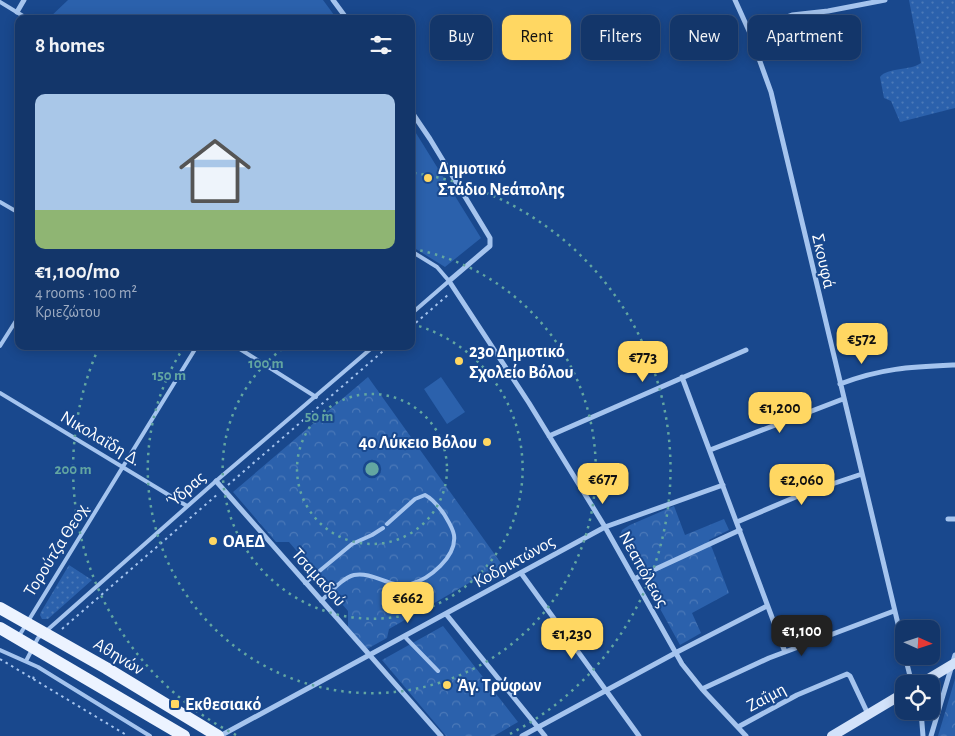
<!DOCTYPE html>
<html lang="en">
<head>
<meta charset="utf-8">
<style>
	body { margin:0; font-family:"Alegreya Sans",sans-serif; background:#204172; color:#f1f3f6; height:100vh; display:flex; flex-direction:column; font-size:19px; white-space:nowrap }
	* { box-sizing:border-box; margin:0 }
	p { font-size:16px; color:#9dabc1 }
	.icon { flex:none; width:28px; height:28px; fill:none; stroke:currentColor; stroke-width:2; stroke-linecap:round; stroke-linejoin:round }
	.map { position:relative; flex:1; overflow:hidden }
	.details { position:absolute; left:15px; top:15px; width:400px; height:335px; display:flex; flex-direction:column; background:#13366a; border-radius:10px; box-shadow:0 2px 12px #0003,0 0 0 1px #32507e }
	.details>* { flex:none }
	.guide { position:absolute; left:430px; top:15px; width:450px; height:45px; display:flex; gap:10px }
	.needle { width:32px; rotate:93deg }
	.controls { position:absolute; left:895px; top:620px; display:grid; gap:10px }
	.controls a { display:grid; place-items:center; width:45px; height:45px; border-radius:10px; background:#13366a; box-shadow:0 2px 12px #0003,0 0 0 1px #32507e; font-size:25px }
	.price { position:absolute; translate:-50% -42px; padding:0 11px; border-radius:10px; background:#ffd762; color:#111; font-size:16px; line-height:32px; filter:drop-shadow(0 1px 2px #0008) }
	.price::after { content:''; position:absolute; left:50%; top:30px; width:15px; height:11px; margin-left:-8px; background:inherit; clip-path:polygon(0 0,100% 0,50% 100%) }
	.price.selected { background:#222; color:#fff }
	ul { padding:0; list-style:none }
	li { display:grid; align-content:center; gap:10px; height:265px; padding:0 20px }
	li+li { border-top:1px solid #32507e }
	li span { display:grid; place-items:center; height:155px; border-radius:10px; color:#555 }
	li>.icon { margin-inline-start:auto }
	span .icon { width:90px; height:90px; fill:#fffc; stroke-width:1 }
	li b { font-size:21px }
	h2 { display:flex; justify-content:space-between; align-items:center; height:60px; padding:0 20px; font-size:21px }
	.tag { padding:0 18px; border-radius:10px; background:#13366a; box-shadow:0 2px 12px #0003,0 0 0 1px #32507e; font-size:18px; line-height:45px }
	.tag.selected { background:#ffd762; color:#111 }
	.map>svg:first-child { display:block }
	.grass { fill:url(#grass-dots) }
	.park { fill:url(#park-crowns) }
	.pitch { fill:#2b61ac }
	.lines { fill:none; stroke-linecap:round; stroke-linejoin:round }
	.path { stroke:#a5c4ee; stroke-width:2; stroke-dasharray:2.5 4; stroke-linecap:butt }
	.lane { stroke:#a5c4ee; stroke-width:4 }
	.street { stroke:#a5c4ee; stroke-width:5 }
	.secondary { stroke:#d2e2fa; stroke-width:10 }
	.primary { stroke:#ecf3ff; stroke-width:12 }
	.ring { fill:none; stroke:#63a6a1; stroke-width:2.5; stroke-dasharray:2.5 5 }
	.poi-dot { fill:#ffd762; stroke:#19488d; stroke-width:2 }
	.labels { text-anchor:middle; stroke-width:4; stroke-linejoin:round; paint-order:stroke }
	.poi-label { font-size:18px; font-weight:bold; fill:#fff; stroke:#19488d; text-anchor:start }
	.street-label { font-size:18px; fill:#fff; stroke:#19488d }
	.centre { fill:#63a6a1; stroke:#19488d; stroke-width:2.5 }
	.ring-label { font-size:15px; text-anchor:middle; font-weight:bold; fill:#63a6a1; stroke:#19488d; stroke-width:4; stroke-linejoin:round; paint-order:stroke }
</style>
</head>
<body>
<div class="map">
<svg width="955" height="736" viewBox="0 0 955 736">
	<defs>
		<pattern id="grass-dots" width="8" height="8" patternUnits="userSpaceOnUse" patternTransform="scale(1.25)"><rect width="8" height="8" fill="#2b61ac"/><path d="M2 2h.1M6 6h.1" fill="none" stroke="#4b79b8" stroke-width="1.8" stroke-linecap="round"/></pattern>
		<pattern id="park-crowns" width="20" height="18" patternUnits="userSpaceOnUse" patternTransform="scale(1.25)"><rect width="20" height="18" fill="#2b61ac"/><path d="M2 6a3 3 0 1 1 6 0M12 15a3 3 0 1 1 6 0" fill="none" stroke="#4b79b8"/></pattern>
	</defs>
	<rect width="100%" height="100%" fill="#19488d"/>
	<path class="grass" d="M909,0h46v108l-55,14 -9,-21 -7,-3 -4,-21c8,-10 30,-6 41,-14z
		M69,565l23,15 -44,39h-6l-2,-4 1,-3z"/>
	<path class="park" d="M368,377l140,196 -18,9 -14,-3 -87,50 -2,9 -20,11 -19,-22v-16l-59,-69h-13l-43,-50z
		M674,506l11,29 39,-16 5,11 -20,10 20,53 -37,20 9,20 -21,12 -60,-109 2,-6 8,-5z
		M443,626l75,96 -24,14h-48l-64,-76z
		M955,679v57h-17z"/>
	<path class="pitch" d="M68,0h255l14,19h-289z
		M411,125l70,113 -36,29 -34,-21z
		M441,377l24,35 -18,12 -23,-35z"/>
	<g class="lines">
		<path class="path" d="M411,327l38,-33
			M228,485l161,-139
			M62,629l157,-136
			M0,659l128,77
			M33,679l2,-6"/>
		<path class="lane" d="M0,2l28,17
			M0,202l19,11
			M411,251l26,16 12,14 -38,33
			M0,346l19,-30
			M235,346l81,51
			M0,393l187,113
			M305,583l47,-39 20,-9 11,-7
			M321,601c9,-8 21,-23 33,-26 20,-4 38,15 57,9 18,-5 46,-27 43,-49 -1,-7 -6,-14 -10,-21 -5,-7 -11,-15 -19,-19l-10,4 -28,25
			M19,636l178,-290
			M405,637l33,34
			M0,650l38,17 112,69
			M26,661l12,-23 6,-5 172,-152 158,-135"/>
		<path class="street" d="M333,0l14,19
			M735,0l14,31 22,61 133,557
			M17,12l7,-12
			M749,31l43,-16 36,-4 57,-11
			M759,56l49,-24
			M411,111l19,28 60,99v8l-41,35 80,122 76,124 77,137 20,25 44,47
			M682,377l103,275
			M840,384c42,-16 70,-17 115,-19
			M549,436l197,-86
			M710,450l133,-51
			M216,481l225,255
			M948,519h7
			M737,522l68,-29 57,-19
			M521,573l118,163
			M634,579l106,-49
			M446,614l99,122
			M905,656l7,28
			M702,689l67,-31 125,-47
			M921,711l2,25
			M738,727l59,-32 50,-21 3,2 18,38
			M220,736l385,-209 118,-42
			M522,736l157,-85 88,-45
			M931,736l24,-81"/>
		<path class="secondary" d="M920,684l35,-21
			M832,736l72,-43"/>
		<path class="primary" d="M0,608l106,60 112,68
			M0,628l184,108"/>
	</g>
	<g class="ring">
		<circle cx="372" cy="469" r="75"/>
		<path d="M412 324A150 150 0 1 1 285 347"/>
		<path d="M413 249A224 224 0 1 1 184 347"/>
		<path d="M236 735A299 299 0 0 1 99 347M414 173A299 299 0 0 1 508 735"/>
	</g>
	<g class="poi-dot">
		<circle cx="428" cy="178" r="5"/>
		<circle cx="459" cy="361" r="5"/>
		<circle cx="487" cy="442" r="5"/>
		<circle cx="213" cy="541" r="5"/>
		<circle cx="447" cy="685" r="5"/>
		<rect x="170" y="699" width="10" height="10" rx="2.5"/>
	</g>
	<g class="labels">
		<g class="poi-label">
			<text x="438" y="174">Δημοτικό<tspan x="438" dy="21">Στάδιο Νεάπολης</tspan></text>
			<text x="469" y="357">23ο Δημοτικό<tspan x="469" dy="21">Σχολείο Βόλου</tspan></text>
			<text x="477" y="448" text-anchor="end">4ο Λύκειο Βόλου</text>
			<text x="223" y="547">ΟΑΕΔ</text>
			<text x="457" y="691">Άγ. Τρύφων</text>
			<text x="185" y="710">Εκθεσιακό</text>
		</g>
		<g class="street-label">
			<text transform="translate(824 261) rotate(77)" y="6">Σκουφά</text>
			<text transform="translate(101 438) rotate(31)" y="6">Νικολαΐδη Δ.</text>
			<text transform="translate(186 489) rotate(-41)" y="6">Ύδρας</text>
			<text transform="translate(56 549) rotate(-58)" y="6">Τορούτζα Θεοχ.</text>
			<text transform="translate(514 561) rotate(-29)" y="6">Κοδρικτώνος</text>
			<text transform="translate(644 569) rotate(61)" y="6">Νεαπόλεως</text>
			<text transform="translate(319 577) rotate(48)" y="6">Τσαμαδού</text>
			<text transform="translate(119 656) rotate(31)" y="6">Αθηνών</text>
			<text transform="translate(766 697) rotate(-28)" y="6">Ζαΐμη</text>
		</g>
	</g>
	<circle cx="372" cy="469" r="8" class="centre"/>
	<g class="ring-label">
		<text x="266" y="368">100 m</text>
		<text x="169" y="380">150 m</text>
		<text x="319" y="421">50 m</text>
		<text x="73" y="474">200 m</text>
	</g>
</svg>
<div class="controls">
<a><svg class="needle" viewBox="-14 -14 28 28"><path d="M0-13l5 13h-10z" fill="#e53935"/><path d="M0 13l5-13h-10z" fill="#9dabc1"/></svg></a>
<a><svg class="icon" aria-label="locate" viewBox="0 0 24 24"><circle cx="12" cy="12" r="6"/><path d="M12 2v4M12 18v4M2 12h4M18 12h4"/></svg></a>
</div>
<b class="price" style="left:862px;top:365px">€572</b>
<b class="price" style="left:643px;top:383px">€773</b>
<b class="price" style="left:780px;top:434px">€1,200</b>
<b class="price" style="left:603px;top:505px">€677</b>
<b class="price" style="left:802px;top:506px">€2,060</b>
<b class="price" style="left:408px;top:624px">€662</b>
<b class="price selected" style="left:802px;top:657px">€1,100</b>
<b class="price" style="left:572px;top:660px">€1,230</b>
<div class="guide">
<a class="tag">Buy</a>
<a class="tag selected">Rent</a>
<a class="tag">Filters</a>
<a class="tag">New</a>
<a class="tag">Apartment</a>
</div>
<section class="details">
<h2>8 homes<svg class="icon" aria-label="filters" viewBox="0 0 24 24"><path d="M4 7h16M4 17h16"/><circle cx="9" cy="7" r="2"/><circle cx="15" cy="17" r="2"/></svg></h2>
<ul>
<li><span style="background:linear-gradient(#a9c7e8 75%,#8fb573 0)"><svg class="icon" aria-label="home" viewBox="0 0 24 24"><path d="M3 11l9-7 9 7M6 9v11h12V9"/></svg></span><div><b>€1,100/mo</b><p>4 rooms · 100 m²</p><p>Κριεζώτου</p></div></li>
</ul>
</section>
</div>
</body>
</html>
